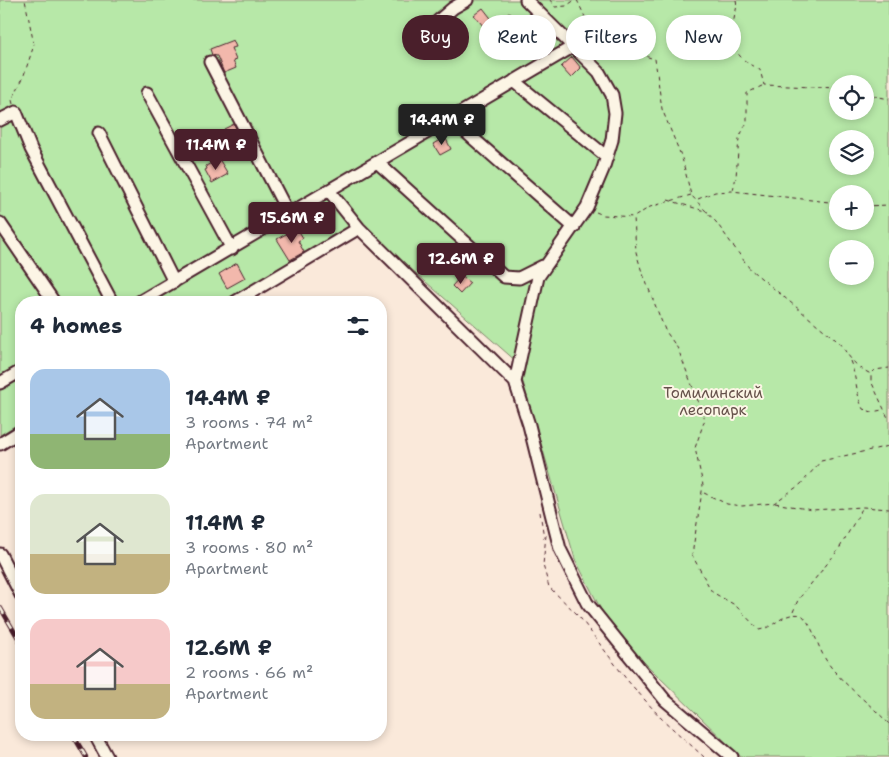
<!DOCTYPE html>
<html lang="en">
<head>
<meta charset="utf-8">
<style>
	body { margin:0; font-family:"Shantell Sans",sans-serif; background:#f2f2f3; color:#1f2937; height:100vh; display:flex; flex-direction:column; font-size:19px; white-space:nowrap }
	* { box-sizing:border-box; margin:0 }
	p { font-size:16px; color:#747a83 }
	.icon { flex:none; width:28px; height:28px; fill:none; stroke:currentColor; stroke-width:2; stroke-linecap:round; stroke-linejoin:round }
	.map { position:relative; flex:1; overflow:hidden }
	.details { position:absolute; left:15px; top:296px; width:372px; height:445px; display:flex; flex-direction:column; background:#fff; border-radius:20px; box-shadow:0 2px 8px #0003 }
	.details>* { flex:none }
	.banner { position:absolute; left:402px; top:15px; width:411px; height:45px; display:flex; gap:10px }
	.tools { position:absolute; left:829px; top:75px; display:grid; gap:10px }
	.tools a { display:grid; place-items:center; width:45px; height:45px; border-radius:50%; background:#fff; box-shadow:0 2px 8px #0003; font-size:25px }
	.price { position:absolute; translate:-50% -42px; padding:0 11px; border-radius:5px; background:#4a1f2b; color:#fff; font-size:16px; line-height:32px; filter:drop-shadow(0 1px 2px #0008) }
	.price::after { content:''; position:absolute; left:50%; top:30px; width:15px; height:11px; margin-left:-8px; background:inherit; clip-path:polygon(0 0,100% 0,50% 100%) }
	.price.current { background:#222; color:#fff }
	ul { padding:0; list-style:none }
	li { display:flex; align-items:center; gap:15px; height:125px; padding:0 15px }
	li span { display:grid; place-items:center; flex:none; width:140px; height:100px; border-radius:15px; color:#555 }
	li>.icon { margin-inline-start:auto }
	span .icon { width:60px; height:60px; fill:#fffc; stroke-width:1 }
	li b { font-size:21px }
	h2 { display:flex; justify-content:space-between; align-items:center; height:60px; padding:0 15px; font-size:21px }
	.chip { padding:0 18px; border-radius:22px; background:#fff; box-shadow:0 2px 8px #0003; font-size:18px; line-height:45px }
	.chip.current { background:#4a1f2b; color:#fff }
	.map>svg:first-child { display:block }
	.green { fill:#b7e8a8; stroke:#80846a; fill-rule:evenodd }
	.building { fill:#f2b8ac; stroke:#4a1f2b }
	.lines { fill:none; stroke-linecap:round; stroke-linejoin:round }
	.minor-casing { stroke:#4a1f2b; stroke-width:15 }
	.path { stroke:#4a1f2b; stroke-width:1; stroke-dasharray:4 4; stroke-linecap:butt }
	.minor { stroke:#fcf5e5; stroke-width:11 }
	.rail-casing { stroke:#4a1f2b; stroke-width:4.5 }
	.rail { stroke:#fcf5e5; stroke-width:2.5; stroke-dasharray:8; stroke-linecap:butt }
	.labels { text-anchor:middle; stroke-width:4; stroke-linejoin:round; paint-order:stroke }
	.park-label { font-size:15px; fill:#65514a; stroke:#fcf5e5 }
</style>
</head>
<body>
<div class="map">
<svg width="889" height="757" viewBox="0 0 889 757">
	<rect width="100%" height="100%" fill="#fae9da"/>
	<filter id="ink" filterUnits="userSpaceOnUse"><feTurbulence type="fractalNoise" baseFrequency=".02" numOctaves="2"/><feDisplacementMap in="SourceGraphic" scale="10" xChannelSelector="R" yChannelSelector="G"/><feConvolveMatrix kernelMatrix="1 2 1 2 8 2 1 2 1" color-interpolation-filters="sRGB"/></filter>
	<g filter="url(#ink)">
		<path class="green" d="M0,0h889v757h-148l-129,-126 -37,-72 -58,-197 -157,-138 -134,78h-205v120l-21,13zM838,84h27v27h-27zM838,139h27v27h-27zM838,194h27v27h-27zM838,249h27v27h-27z"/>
		<path class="building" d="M483,8l14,18 -8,7 -15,-18z
			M509,12l9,9 -15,9 -6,-8z
			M233,40l3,7 -5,1 5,12 -3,1 3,7 -12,5 -7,-17 -5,-1 -2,-6z
			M572,57l9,11 -10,10 -10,-11z
			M234,124l5,11 -10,4 -5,-10z
			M445,137l6,12 -11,6 -7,-11z
			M219,159l9,15 -16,9 -7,-13 2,-1 -1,-3z
			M297,228l6,10 -5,3 6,11 -14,8 -13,-21z
			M237,263l8,15 -18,10 -8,-14z
			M461,276l9,7 -10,11 -8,-8z"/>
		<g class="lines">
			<defs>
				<path id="minor" d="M431,27l22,-19 14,-8
					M210,62l79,153
					M514,81l93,76
					M147,93l85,156
					M451,119l123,108
					M0,120l16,-8 15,37 81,153
					M99,133l75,149
					M378,163l126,114 15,1 24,-12
					M330,192l29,36 156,154 14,43 31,124 27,54 78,97 67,57
					M0,223l54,79
					M139,302l435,-256
					M235,302l124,-74
					M515,382l23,-105 49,-70 16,-38 9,-29 3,-27 -3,-18 -13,-23 -73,-72
					M0,383l21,-12
					M0,444l21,-13
					M0,554l21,41
					M95,735l12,22"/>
			</defs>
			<use href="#minor" class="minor-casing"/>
			<path class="path" d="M550,0l5,7 11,-1 9,-6
				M577,0l8,17 24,29 46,13 7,50 20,49 9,37 25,27 34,47 91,75c8,14 15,23 30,30v7l18,39
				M736,0c2,7 -1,13 -2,19 -5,28 2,39 26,51l4,15 74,3
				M865,94l24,5
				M13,104l-1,-4 11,-22 11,-33 -9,-45
				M733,190l3,-13 3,-39 8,-16v-29l17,-8
				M691,195l-41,12 -16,10 2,35 5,17 24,61 13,19 27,70 -10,29 8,37 -11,70 20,37 23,13 24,25c17,-3 24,-19 43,-15 13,13 15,33 26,48 17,24 42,40 61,61
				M698,199l17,-7 17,-1 106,12
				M668,200l40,12
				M865,206l24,-1
				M596,212l7,3 31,2
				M850,361c7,17 6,34 13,48l9,3 10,-2
				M872,373l3,-3 14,-2
				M704,493l23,11 15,2 32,-3 27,-19 20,-23 68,-15
				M775,503l37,7 51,-3 26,2
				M540,512l4,26
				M546,535l-3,30 6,22 29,28 49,65 35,39 42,38
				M793,612l5,-12 41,-51 24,-42"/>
			<use href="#minor" class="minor"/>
			<defs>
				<path id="rail" d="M0,607l21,36
					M73,735l13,22"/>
			</defs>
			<use href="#rail" class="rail-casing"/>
			<use href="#rail" class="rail"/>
		</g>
	</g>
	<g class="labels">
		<g class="park-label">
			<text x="713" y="398">Томилинский<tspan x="713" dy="17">лесопарк</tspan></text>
		</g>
	</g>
</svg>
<div class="tools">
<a><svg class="icon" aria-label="locate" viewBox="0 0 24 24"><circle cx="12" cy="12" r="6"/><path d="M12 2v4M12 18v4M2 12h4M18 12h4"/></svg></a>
<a><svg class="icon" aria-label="layers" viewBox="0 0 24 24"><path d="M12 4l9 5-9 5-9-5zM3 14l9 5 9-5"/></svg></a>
<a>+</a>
<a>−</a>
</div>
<b class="price current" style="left:442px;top:146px">14.4M ₽</b>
<b class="price" style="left:216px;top:171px">11.4M ₽</b>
<b class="price" style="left:292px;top:244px">15.6M ₽</b>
<b class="price" style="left:461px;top:285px">12.6M ₽</b>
<div class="banner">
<a class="chip current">Buy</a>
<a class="chip">Rent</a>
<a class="chip">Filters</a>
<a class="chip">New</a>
</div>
<section class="details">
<h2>4 homes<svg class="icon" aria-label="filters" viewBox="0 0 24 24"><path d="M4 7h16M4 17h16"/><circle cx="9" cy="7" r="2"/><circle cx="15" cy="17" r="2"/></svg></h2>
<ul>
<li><span style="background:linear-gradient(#a9c7e8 65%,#8fb573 0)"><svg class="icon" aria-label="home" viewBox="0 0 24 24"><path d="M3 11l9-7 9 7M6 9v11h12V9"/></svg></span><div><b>14.4M ₽</b><p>3 rooms · 74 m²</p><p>Apartment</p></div></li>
<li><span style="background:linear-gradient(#dfe7d0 60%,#c2b280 0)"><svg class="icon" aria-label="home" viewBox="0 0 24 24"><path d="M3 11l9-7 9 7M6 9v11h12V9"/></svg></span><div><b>11.4M ₽</b><p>3 rooms · 80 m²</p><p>Apartment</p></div></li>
<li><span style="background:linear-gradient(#f6c9c9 65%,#c2b280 0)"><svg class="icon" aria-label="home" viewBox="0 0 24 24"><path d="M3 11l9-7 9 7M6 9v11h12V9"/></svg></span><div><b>12.6M ₽</b><p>2 rooms · 66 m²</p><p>Apartment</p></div></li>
</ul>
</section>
</div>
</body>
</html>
